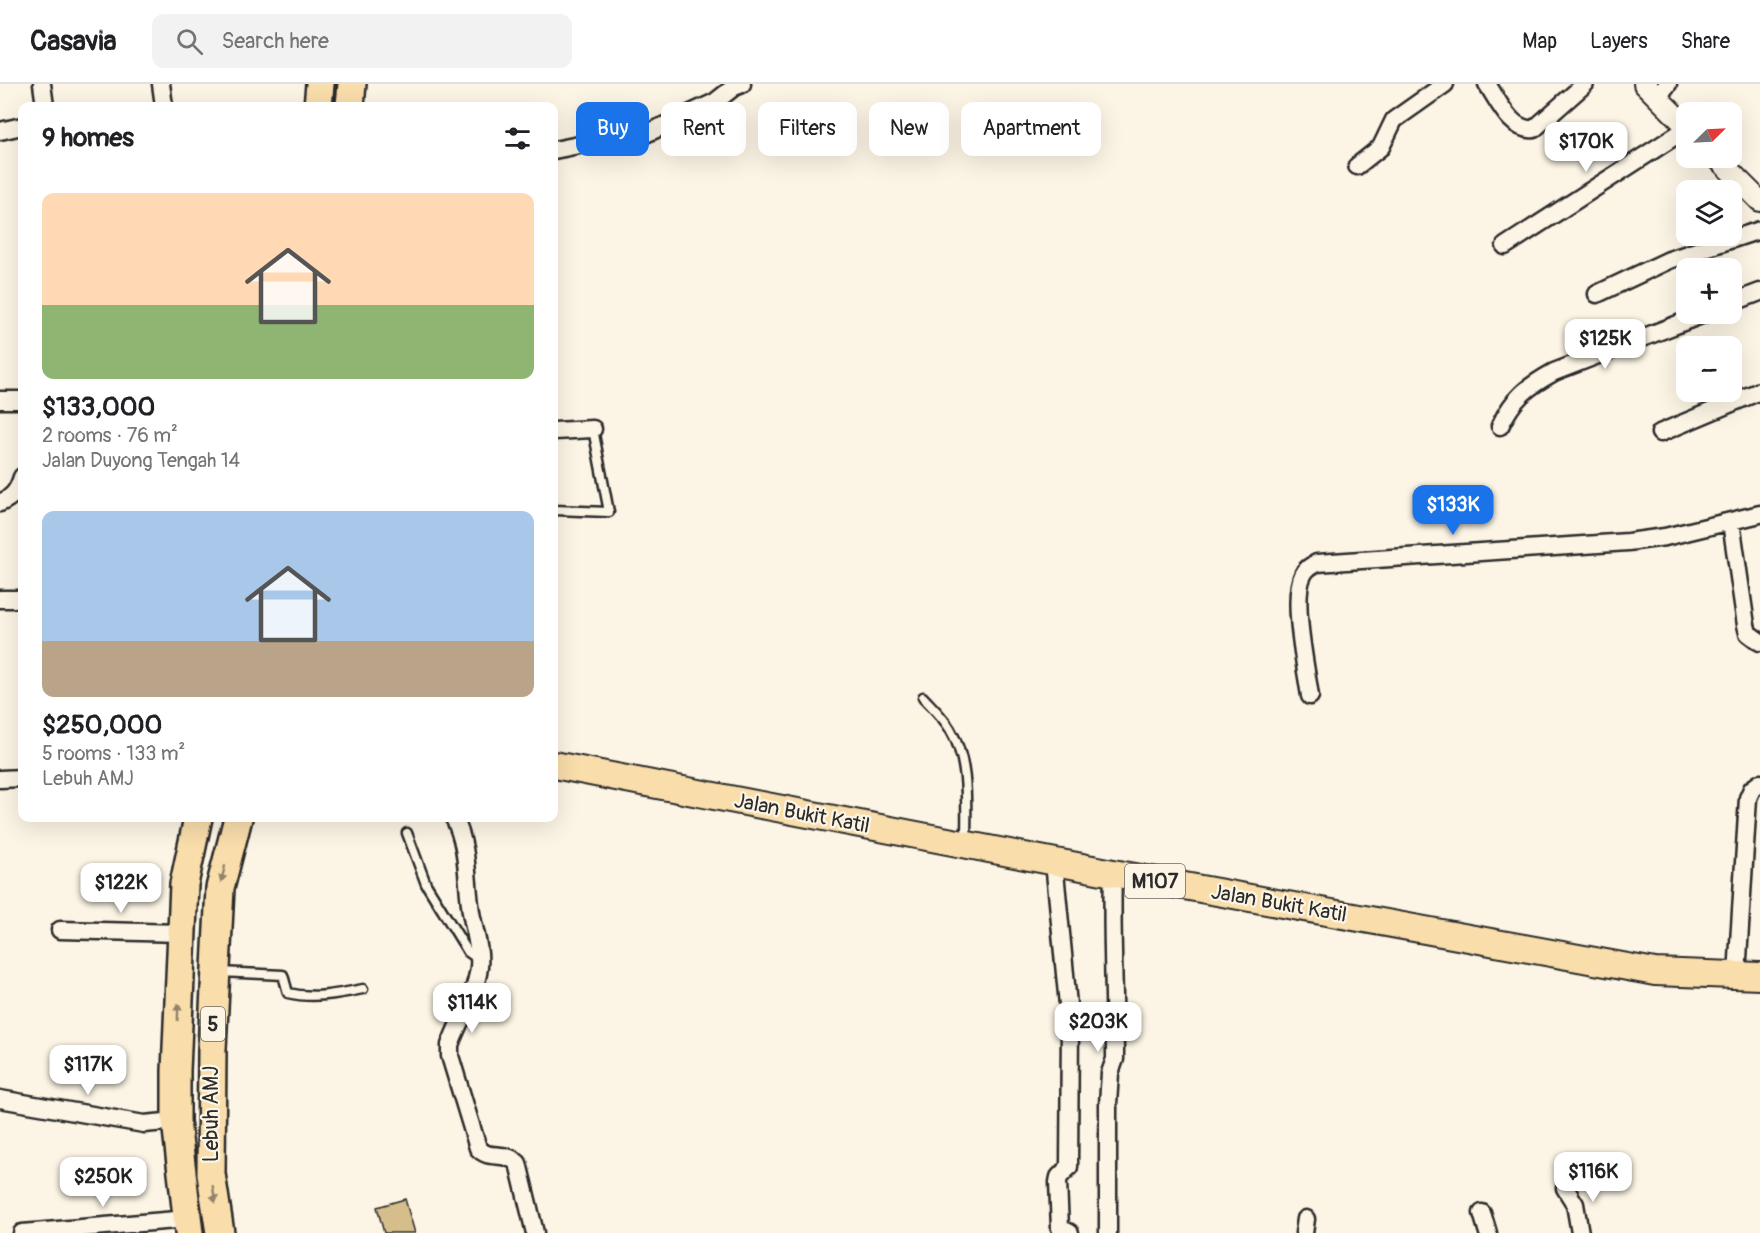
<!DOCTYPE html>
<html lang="en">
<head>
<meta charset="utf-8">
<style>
	body { margin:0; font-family:Pangolin,sans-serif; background:#f2f2f2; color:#202124; height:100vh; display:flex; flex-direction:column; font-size:22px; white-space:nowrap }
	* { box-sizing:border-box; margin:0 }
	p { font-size:20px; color:#757577 }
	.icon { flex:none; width:33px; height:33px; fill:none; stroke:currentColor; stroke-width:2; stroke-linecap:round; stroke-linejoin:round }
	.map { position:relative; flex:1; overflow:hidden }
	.sheet { position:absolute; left:18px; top:18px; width:540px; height:720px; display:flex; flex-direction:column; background:#fff; border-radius:12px; box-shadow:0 6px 24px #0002 }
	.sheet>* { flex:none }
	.guide { position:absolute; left:576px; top:18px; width:570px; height:54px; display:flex; gap:12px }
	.needle { width:39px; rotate:66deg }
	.controls { position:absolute; left:1676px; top:18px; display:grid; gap:12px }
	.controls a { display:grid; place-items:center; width:66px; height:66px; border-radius:12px; background:#fff; box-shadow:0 6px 24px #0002; font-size:30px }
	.price { position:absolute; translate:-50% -51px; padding:0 14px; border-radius:12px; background:#fff; color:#222; font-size:20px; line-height:39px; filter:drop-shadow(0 2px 3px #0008) }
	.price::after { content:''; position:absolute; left:50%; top:36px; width:18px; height:14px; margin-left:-9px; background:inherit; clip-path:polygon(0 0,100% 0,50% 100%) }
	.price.on { background:#1a73e8; color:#fff }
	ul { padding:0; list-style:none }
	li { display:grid; align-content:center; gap:12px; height:318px; padding:0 24px }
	li span { display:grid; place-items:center; height:186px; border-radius:12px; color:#555 }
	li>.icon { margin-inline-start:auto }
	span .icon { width:108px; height:108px; fill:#fffc; stroke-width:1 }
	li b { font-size:26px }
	h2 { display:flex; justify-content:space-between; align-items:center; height:72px; padding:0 24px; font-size:26px }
	.pill { padding:0 21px; border-radius:12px; background:#fff; box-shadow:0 6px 24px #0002; font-size:21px; line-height:54px }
	.pill.on { background:#1a73e8; color:#fff }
	header { display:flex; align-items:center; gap:36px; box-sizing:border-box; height:84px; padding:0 30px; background:#fff; border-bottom:2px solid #e0e0e0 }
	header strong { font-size:28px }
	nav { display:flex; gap:33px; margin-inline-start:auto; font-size:21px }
	.search { width:420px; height:54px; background:#f2f2f2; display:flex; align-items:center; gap:15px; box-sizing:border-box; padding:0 21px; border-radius:12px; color:#757577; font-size:22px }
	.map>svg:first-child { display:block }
	.building { fill:#d5bd8c; stroke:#2b2b2b; stroke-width:1.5 }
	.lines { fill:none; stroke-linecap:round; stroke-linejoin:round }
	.service-casing { stroke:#2b2b2b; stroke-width:13 }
	.minor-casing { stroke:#2b2b2b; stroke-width:21 }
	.tertiary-casing { stroke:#2b2b2b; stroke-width:24 }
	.primary-casing { stroke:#2b2b2b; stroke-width:30 }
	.trunk-casing { stroke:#2b2b2b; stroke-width:32 }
	.service { stroke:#fcf5e5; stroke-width:8 }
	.minor { stroke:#fcf5e5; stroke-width:16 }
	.tertiary { stroke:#fcf5e5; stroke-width:20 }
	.primary { stroke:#f9ddab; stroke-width:26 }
	.trunk { stroke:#f9ddab; stroke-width:27 }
	.oneway { fill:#92846b }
	.labels { text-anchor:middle; stroke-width:4.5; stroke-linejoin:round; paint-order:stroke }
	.shield { fill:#fcf5e5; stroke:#6a6863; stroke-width:1.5 }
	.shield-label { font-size:20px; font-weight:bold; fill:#2b2b2b }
	.street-label { font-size:21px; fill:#2b2b2b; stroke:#fcf5e5 }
</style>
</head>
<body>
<header>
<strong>Casavia</strong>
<div class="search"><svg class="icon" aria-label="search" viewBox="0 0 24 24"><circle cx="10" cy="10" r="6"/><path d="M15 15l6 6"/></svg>Search here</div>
<nav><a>Map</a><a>Layers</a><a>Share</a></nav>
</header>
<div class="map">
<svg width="1760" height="1149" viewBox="0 0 1760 1149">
	<rect width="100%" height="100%" fill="#fcf5e5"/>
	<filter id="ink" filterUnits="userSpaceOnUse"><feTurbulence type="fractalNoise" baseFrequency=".0167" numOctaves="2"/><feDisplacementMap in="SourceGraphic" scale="12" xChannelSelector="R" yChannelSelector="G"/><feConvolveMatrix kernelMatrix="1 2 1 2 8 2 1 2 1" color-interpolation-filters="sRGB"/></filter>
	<g filter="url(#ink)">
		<path class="building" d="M405,1115l10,34h-31l-7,-26z"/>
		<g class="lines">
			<defs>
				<path id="service" d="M554,426l55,2 -16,-83
					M923,613c9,10 20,20 27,32 20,33 16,76 16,114
					M407,749l19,51 42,68 10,7
					M219,888l64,3 5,18c25,6 50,1 75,-4"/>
				<path id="minor" d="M42,0l3,22
					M161,0l3,22
					M1487,0c11,16 24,48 47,45l51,-45
					M1657,13l11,-13
					M0,47l22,-5
					M554,66l55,-11 30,-2 76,-35 19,-15 8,-3
					M1357,82l24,-19 13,-27 51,-36
					M1505,162l181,-117
					M1597,210l72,-34 91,-30
					M1731,219l29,-11
					M0,316h22
					M1500,342c13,-28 27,-39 54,-54l150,-58
					M554,347l39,-2
					M1660,349l100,-42
					M0,419c13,-6 18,-12 22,-26
					M1731,438l15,103 2,8 12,9
					M0,515h22
					M1310,612c-4,-28 -19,-98 -7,-121 3,-7 8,-9 14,-12l311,-21 37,-5 95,-23
					M0,695l22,-1
					M454,734c15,29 12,62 17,94 3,18 10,37 8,55 -3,27 -20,53 -29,78v11l28,92c11,13 25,2 40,15l17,70
					M1054,778l16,163 -1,142 -10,10 -1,5 2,46 10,5
					M60,846l121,3
					M1737,891l11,-177 4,-9 8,-6
					M0,1015l144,25 32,-3
					M1565,1104l10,16 5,29
					M1482,1129l6,20
					M22,1149l166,-14
					M1108,1149v-129l2,-31 5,-14c0,-62 -4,-124 -2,-186
					M1304,1149l2,-14"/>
				<path id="tertiary" d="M1644,0l42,42
					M1717,74l43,43"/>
				<path id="primary" d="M554,681l559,108 542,99 105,4"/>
				<path id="trunk" d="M318,22l2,-22
					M350,22l2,-22
					M189,1149l-13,-112v-50l8,-187 14,-66
					M220,1149l-9,-59 1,-125 8,-161 18,-70"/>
			</defs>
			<use href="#service" class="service-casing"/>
			<use href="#minor" class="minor-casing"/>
			<use href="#tertiary" class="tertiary-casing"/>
			<use href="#primary" class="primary-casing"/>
			<use href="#trunk" class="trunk-casing"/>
			<use href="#service" class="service"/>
			<use href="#minor" class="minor"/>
			<use href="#tertiary" class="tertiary"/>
			<use href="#primary" class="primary"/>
			<use href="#trunk" class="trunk"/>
		</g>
		<defs><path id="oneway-solid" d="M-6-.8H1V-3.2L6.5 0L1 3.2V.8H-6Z" transform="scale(1.5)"/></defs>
		<g class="oneway">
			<use href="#oneway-solid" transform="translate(223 790) rotate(104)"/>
			<use href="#oneway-solid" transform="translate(178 928) rotate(-89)"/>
			<use href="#oneway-solid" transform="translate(214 1110) rotate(81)"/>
		</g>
	</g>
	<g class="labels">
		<g class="shield">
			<rect x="1125" y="780" width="60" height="34" rx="4.5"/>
			<rect x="201" y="923" width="24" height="34" rx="4.5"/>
		</g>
		<g class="shield-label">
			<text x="1155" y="804">M107</text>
			<text x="213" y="947">5</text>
		</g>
		<g class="street-label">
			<text transform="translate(802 729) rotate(11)" y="7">Jalan Bukit Katil</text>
			<text transform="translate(1279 819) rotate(10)" y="7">Jalan Bukit Katil</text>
			<text transform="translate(211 1030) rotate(-90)" y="7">Lebuh AMJ</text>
		</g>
	</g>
</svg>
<div class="controls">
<a><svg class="needle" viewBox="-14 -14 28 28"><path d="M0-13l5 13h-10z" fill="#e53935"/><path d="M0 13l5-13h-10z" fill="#757577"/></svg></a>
<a><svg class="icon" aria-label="layers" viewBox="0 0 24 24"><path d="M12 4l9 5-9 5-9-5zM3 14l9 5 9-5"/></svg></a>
<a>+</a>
<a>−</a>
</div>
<b class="price" style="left:1586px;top:89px">$170K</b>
<b class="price" style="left:1605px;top:286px">$125K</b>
<b class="price on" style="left:1453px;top:452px">$133K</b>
<b class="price" style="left:121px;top:830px">$122K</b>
<b class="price" style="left:472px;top:950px">$114K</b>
<b class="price" style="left:1098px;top:969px">$203K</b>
<b class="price" style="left:88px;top:1012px">$117K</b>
<b class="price" style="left:1593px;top:1119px">$116K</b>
<b class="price" style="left:103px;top:1124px">$250K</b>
<div class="guide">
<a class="pill on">Buy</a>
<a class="pill">Rent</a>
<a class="pill">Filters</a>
<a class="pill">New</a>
<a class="pill">Apartment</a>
</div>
<section class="sheet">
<h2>9 homes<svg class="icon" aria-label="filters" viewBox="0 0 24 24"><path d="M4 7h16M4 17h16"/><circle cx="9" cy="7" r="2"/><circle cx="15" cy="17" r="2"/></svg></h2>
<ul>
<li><span style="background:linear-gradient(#ffd9b3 60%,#8fb573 0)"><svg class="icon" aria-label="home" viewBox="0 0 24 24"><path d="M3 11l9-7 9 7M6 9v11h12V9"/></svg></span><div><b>$133,000</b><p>2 rooms · 76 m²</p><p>Jalan Duyong Tengah 14</p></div></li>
<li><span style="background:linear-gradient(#a9c7e8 70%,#b9a48a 0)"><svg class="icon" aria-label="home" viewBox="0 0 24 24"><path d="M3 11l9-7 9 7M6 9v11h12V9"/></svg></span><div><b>$250,000</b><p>5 rooms · 133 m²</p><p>Lebuh AMJ</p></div></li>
</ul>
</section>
</div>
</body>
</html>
